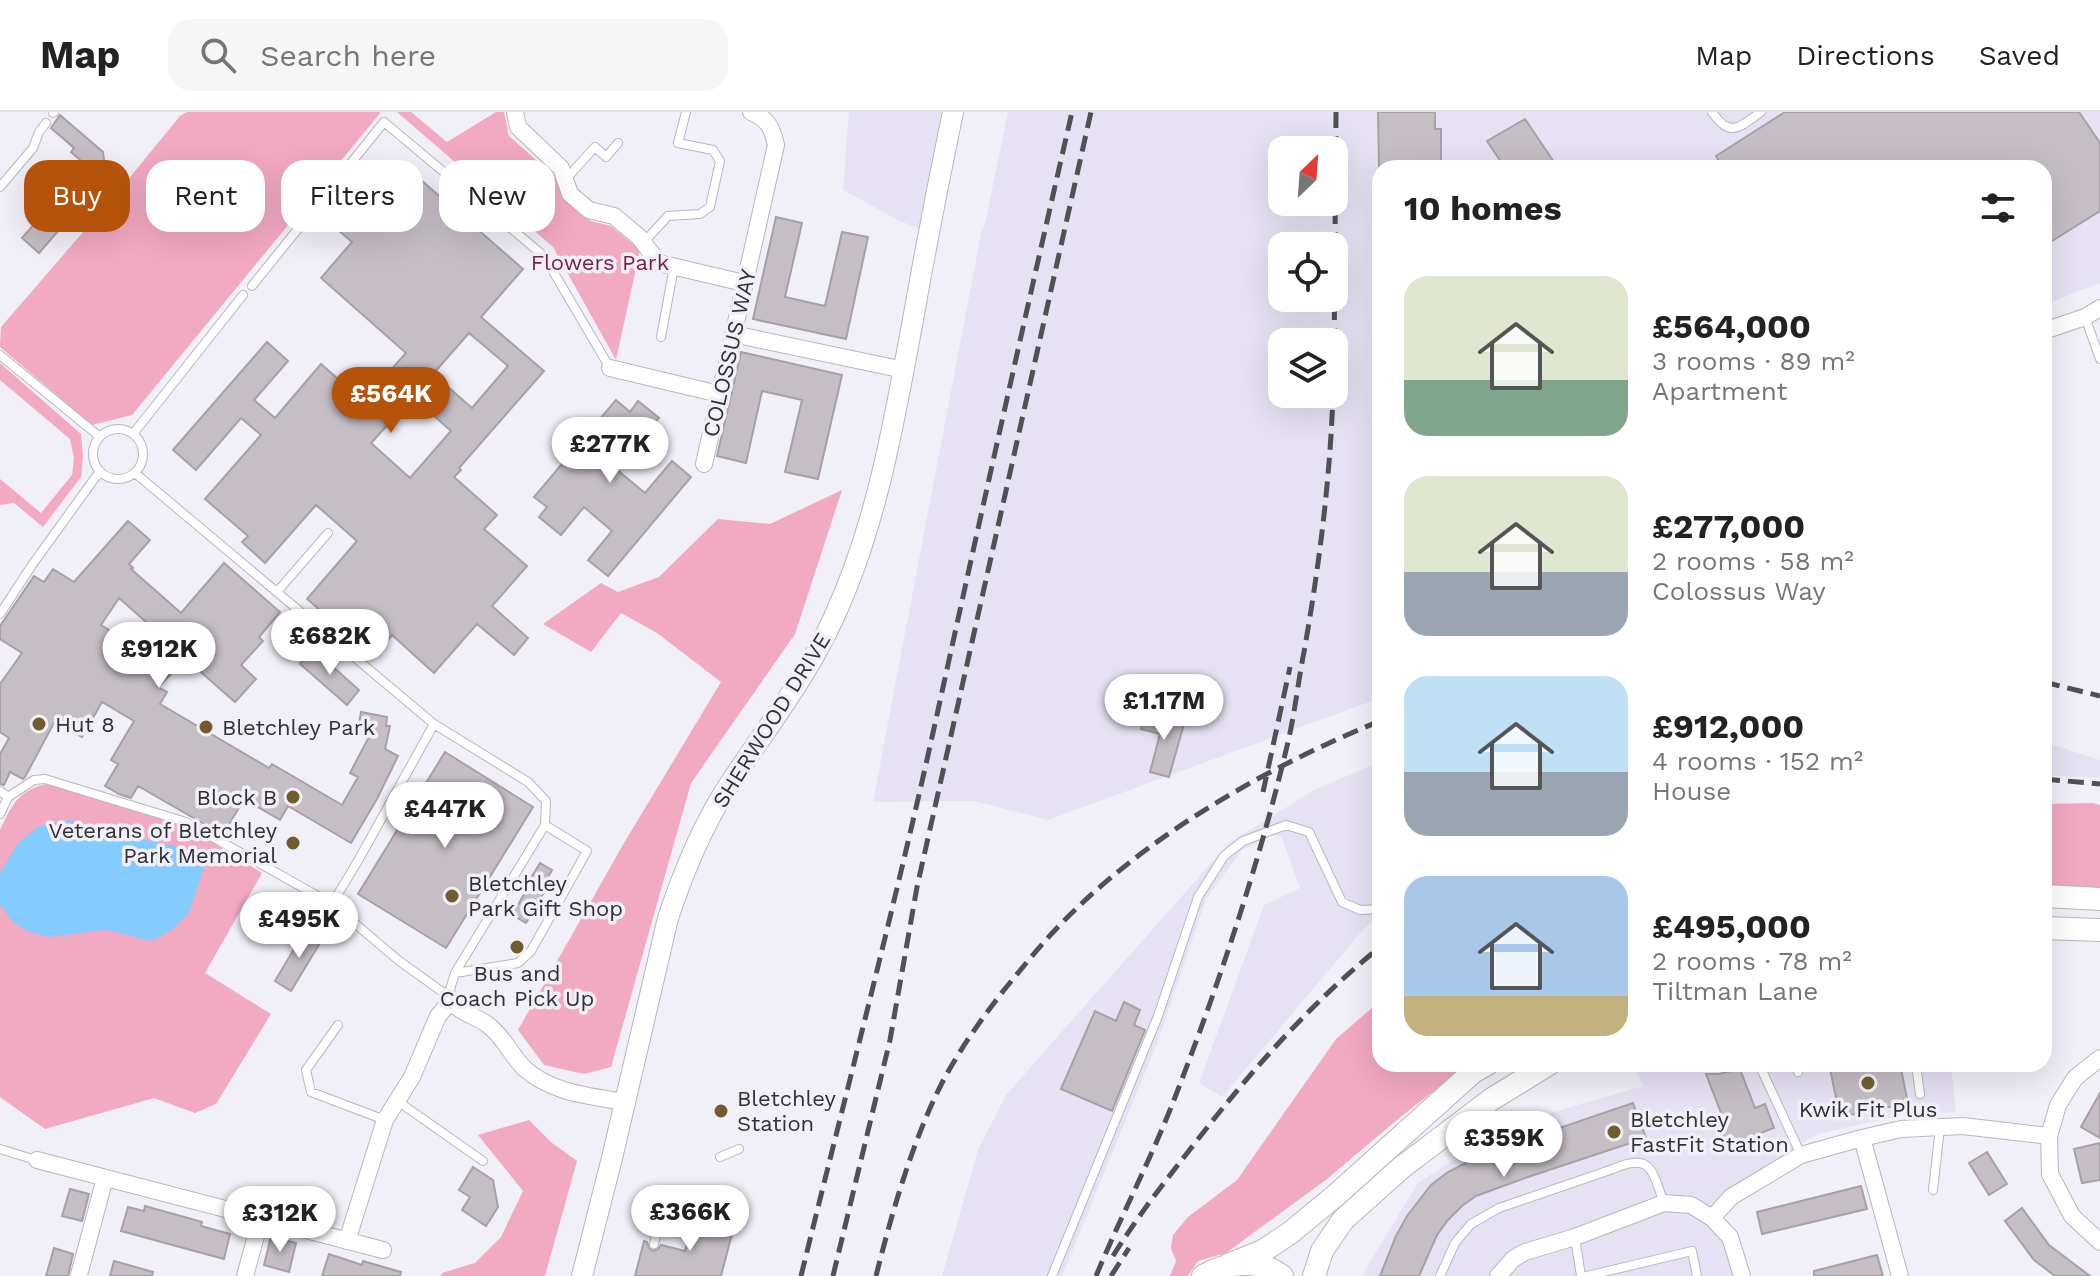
<!DOCTYPE html>
<html lang="en">
<head>
<meta charset="utf-8">
<style>
	body { margin:0; font-family:"Work Sans",sans-serif; background:#f6f6f6; color:#222; height:100vh; display:flex; flex-direction:column; font-size:30px; white-space:nowrap }
	* { box-sizing:border-box; margin:0 }
	p { font-size:26px; color:#767676 }
	.icon { flex:none; width:44px; height:44px; fill:none; stroke:currentColor; stroke-width:2; stroke-linecap:round; stroke-linejoin:round }
	.map { position:relative; flex:1; overflow:hidden }
	.sheet { position:absolute; left:1372px; top:48px; width:680px; height:912px; display:flex; flex-direction:column; background:#fff; border-radius:24px; box-shadow:0 8px 32px #0002 }
	.sheet>* { flex:none }
	.top-card { position:absolute; left:24px; top:48px; width:760px; height:72px; display:flex; gap:16px }
	.needle { width:52px; rotate:25deg }
	.buttons { position:absolute; left:1268px; top:24px; display:grid; gap:16px }
	.buttons a { display:grid; place-items:center; width:80px; height:80px; border-radius:16px; background:#fff; box-shadow:0 8px 32px #0002; font-size:40px }
	.price { position:absolute; translate:-50% -68px; padding:0 18px; border-radius:28px; background:#fff; color:#222; font-size:26px; line-height:52px; filter:drop-shadow(0 2px 4px #0008) }
	.price::after { content:''; position:absolute; left:50%; top:48px; width:24px; height:18px; margin-left:-12px; background:inherit; clip-path:polygon(0 0,100% 0,50% 100%) }
	.price.active { background:#b45309; color:#fff }
	ul { padding:0; list-style:none }
	li { display:flex; align-items:center; gap:24px; height:200px; padding:0 32px }
	li span { display:grid; place-items:center; flex:none; width:224px; height:160px; border-radius:24px; color:#555 }
	li>.icon { margin-inline-start:auto }
	span .icon { width:96px; height:96px; fill:#fffc; stroke-width:1 }
	li b { font-size:34px }
	h2 { display:flex; justify-content:space-between; align-items:center; height:96px; padding:0 32px; font-size:34px }
	.tag { padding:0 28px; border-radius:24px; background:#fff; box-shadow:0 8px 32px #0002; font-size:28px; line-height:72px }
	.tag.active { background:#b45309; color:#fff }
	header { display:flex; align-items:center; gap:48px; box-sizing:border-box; height:112px; padding:0 40px; background:#fff; border-bottom:2px solid #e0e0e0 }
	header strong { font-size:38px }
	nav { display:flex; gap:44px; margin-inline-start:auto; font-size:28px }
	.search { width:560px; height:72px; background:#f6f6f6; display:flex; align-items:center; gap:20px; box-sizing:border-box; padding:0 28px; border-radius:24px; color:#767676; font-size:30px }
	.map>svg:first-child { display:block }
	.built { fill:#e7e2f3; fill-rule:evenodd }
	.green { fill:#f2a9c2 }
	.water { fill:#83ccfd }
	.building { fill:#c5bec5; stroke:#a7a0a7; stroke-width:2; fill-rule:evenodd }
	.lines { fill:none; stroke-linecap:round; stroke-linejoin:round }
	.service-casing { stroke:#b8b6be; stroke-width:10 }
	.minor-casing { stroke:#b8b6be; stroke-width:18 }
	.tertiary-casing { stroke:#b8b6be; stroke-width:22 }
	.secondary-casing { stroke:#b8b6be; stroke-width:24 }
	.service { stroke:#fff; stroke-width:8 }
	.minor { stroke:#fff; stroke-width:16 }
	.tertiary { stroke:#fff; stroke-width:20 }
	.secondary { stroke:#fff; stroke-width:22 }
	.rail { stroke:#515055; stroke-width:5; stroke-dasharray:16 8; stroke-linecap:butt }
	.poi-dot { fill:#725c2b; stroke:#f1eff8; stroke-width:3 }
	.labels { text-anchor:middle; stroke-width:7; stroke-linejoin:round; paint-order:stroke }
	.park-label { font-size:22px; fill:#791e48; stroke:#f1eff8 }
	.street-label { font-size:22px; fill:#313034; stroke:#f1eff8 }
	.poi-label { font-size:22px; fill:#313034; stroke:#f1eff8; text-anchor:start }
</style>
</head>
<body>
<header>
<strong>Map</strong>
<div class="search"><svg class="icon" aria-label="search" viewBox="0 0 24 24"><circle cx="10" cy="10" r="6"/><path d="M15 15l6 6"/></svg>Search here</div>
<nav><a>Map</a><a>Directions</a><a>Saved</a></nav>
</header>
<div class="map">
<svg width="2100" height="1164" viewBox="0 0 2100 1164">
	<rect width="100%" height="100%" fill="#f1eff8"/>
	<path class="built" d="M849,0h104l-25,120 -28,-11 -57,-31z
		M1008,0h1092v171l-56,22v-137h-664v527l-11,7 -321,118 -74,-19 -101,1 109,-574h2zM1282,38h52v52h-52zM1282,134h52v52h-52zM1282,230h52v52h-52z
		M2044,630l56,18v18l-56,-3z
		M1380,650v157l-13,6 -145,172 -23,-14 65,-178 36,-17 -19,-52 -9,-1 -30,15 -36,49 -48,142 -96,235h-120l36,-126 28,-55 223,-252 85,-53z
		M1633,952h318l5,48 -45,1 -96,22 -98,62 21,79h-375l5,-11 50,-82 90,-58 135,-39z"/>
	<path class="green" d="M187,0h194l-249,303 -40,10 -92,-78 1,-20 121,-140 58,-71z
		M397,0h14l36,30 49,-30h8l5,24 45,40 23,36 14,9 20,5 29,24 -24,110 -63,-113z
		M0,251l81,71 2,22 -2,21 -38,50 -29,-24 -14,2v-26l41,34 31,-38 2,-17 -4,-19 -70,-59z
		M842,378l-47,144 -104,149 -80,284 -27,7 -40,-9 -26,-35 106,-187 97,-161 -64,-49 -36,-20 -30,39 -48,-28 58,-41 17,9 41,-15 59,-58 52,5z
		M53,671l133,43 76,47 -57,100 66,41 -55,90 -21,9 -41,-15 -109,31 -45,-32v-267c13,-28 20,-42 53,-47z
		M2093,691l7,2v84l-56,-2v-83z
		M1380,889v63h88l-70,55 -71,60 -101,74 -28,8 -10,15h-18l6,-15 -5,-13 2,-13 15,-18 49,-37 99,-141z
		M529,1008l23,23 25,18 -32,115h-104l1,-3 33,-10 26,-26 22,-46 -45,-56z"/>
	<path class="water" d="M70,708l36,12 83,17 16,6 1,7 -17,51 -17,17 -21,11 -45,-11 -57,7 -22,-6 -15,-10 -12,-16v-32l19,-31 20,-16z"/>
	<path class="building" d="M1378,0h57v17h6v39h-62z
		M1785,0h294l21,31v68l-56,35v-78h-321l-7,-12z
		M60,3l43,37 3,24 -67,77 -17,-15 64,-73 -15,-13 3,-4 -23,-20z
		M1525,7l33,49h-53l-18,-27z
		M413,61l110,96 -42,48 63,54 -85,97 2,2 -7,7 43,38 -13,14 43,37 -35,40 36,32 -14,17 -37,-31 -43,49 -42,-38 -13,15 -43,-37 -6,6 -23,-20 50,-58 -41,-36 -51,58 -23,-21 6,-6 -43,-37 56,-64 -20,-17 -45,52 -23,-20 94,-108 21,19 -34,39 21,18 46,-54 42,37 43,-48 -85,-75 31,-36 -21,-18 19,-21 21,18zM469,221l39,33 -36,42 -39,-34zM413,285l38,34 -41,47 -39,-35z
		M776,105l26,6 -17,74 40,9 17,-74 26,5 -22,102 -93,-20z
		M741,240l101,23 -24,104 -33,-7 17,-72 -40,-9 -16,72 -29,-7z
		M616,288l14,12 8,-11 21,17 -43,51 29,24 27,-32 19,16 -83,99 -20,-16 24,-29 -28,-24 -23,28 -22,-18 8,-10 -13,-10z
		M128,409l22,19 -21,24 4,4 -2,1 50,44 43,-50 56,49 -21,25 4,4 -22,24 15,14 -21,23 -49,-43 -28,28 9,5 -7,12 109,64 3,-4 70,41 16,-28 -8,-4 20,-38 -13,-2 4,-21 26,5 -1,9h4l-5,23 13,7 -21,43 -26,44 -63,-37 -8,14 -36,-21 -21,36 -85,-49 -7,12 -12,-4 -14,-8 13,-22 -7,-4 23,-39 -32,-19 -20,35 -27,-16 -30,56 -2,2 -13,-7 -6,13 -4,-1v-30l9,-16 -9,-6v-48l22,-31 -22,-14v-13l34,-50 10,6 9,-13 21,13zM119,486l35,31 -17,18 -36,-22z
		M313,537l46,41 -12,15 -47,-41z
		M1145,601l39,11 -15,53 -19,-5 10,-38 -19,-5z
		M445,640l88,55 -87,141 -88,-54z
		M540,751l12,7 -4,7 4,2 -26,44 -14,-8 17,-29 -2,-2z
		M306,817l17,9 -32,53 -16,-10z
		M1124,890l16,8 -6,15 11,5 -33,81 -51,-22 34,-78 21,10z
		M1738,952l17,44 10,-4 9,24 -47,18 -11,-25 7,-3 -17,-44h13l12,-3z
		M1829,952h71l8,39 -68,14z
		M2100,981v45l-19,-11z
		M1633,991l13,35 -118,39 -52,19 -14,10 -14,14 -11,15 -18,41h-39l16,-40 11,-20 24,-31 17,-13 35,-18z
		M2100,1031v37l-18,3 -8,-34z
		M1987,1040l20,32 -18,11 -20,-32z
		M473,1055l20,13 5,27 -12,19 -24,-16 8,-13 -11,-7z
		M1861,1074l6,23 -105,25 -5,-22z
		M70,1077l19,5 -7,27 -20,-5z
		M145,1094l57,16 -1,4 29,8 -6,25 -103,-28 7,-24 16,4z
		M2022,1096l27,37 41,31h-35l-21,-16 -29,-39z
		M694,1105l40,9 -13,50h-86l9,-35 3,1 2,6 4,3 5,-2 3,-4 24,6z
		M271,1125l25,6 -7,29 -25,-7z
		M54,1136l19,6 -5,22h-22z
		M329,1142l33,11 1,-4 38,11 -1,4h-78z
		M1877,1143l6,21h-69v-5z
		M114,1149l39,11 -1,4h-42z"/>
	<g class="lines">
		<defs>
			<path id="service" d="M1712,0c19,27 27,15 49,0
				M53,1l1,-1
				M566,67l29,-32 11,10 12,-14
				M0,75l33,-39 6,-16 7,-9
				M643,131l25,-27 32,-2 10,-7 10,-46 -7,-11 -35,-7 8,-31
				M252,174l132,-164 160,134 66,112
				M2085,205l15,42
				M661,225l13,-70
				M0,243l100,82
				M93 342a25 25 0 1 1 50 0a25 25 0 1 1-50 0Z
				M133,322l110,-139
				M277,480l51,-59
				M0,502l32,-49 68,-94
				M0,679l8,6 26,-17 11,-1 141,43 146,82 66,56 50,36 7,-23 90,-148 1,-24 -18,-19 -94,-58 -299,-251
				M0,702l8,-17
				M332,792l27,-45 75,-135
				M455,861l63,-10 13,-12 56,-100 -42,-26
				M338,913l-32,45 5,22 74,28
				M1704,952l14,3 11,-3
				M1759,952l42,91
				M1796,952l2,8
				M1916,952l4,30
				M396,988l87,61
				M0,1037l36,11
				M720,1045l19,-8
				M1933,1078l7,-62
				M1575,1126l6,38
				M654,1132l10,-41
				M1052,1164l106,-260 40,-119 26,-41 19,-15 43,-16 23,7 33,70 18,8 20,-1
				M1440,1164l15,-33 16,-19 28,-16 114,-39c39,-17 39,2 51,34
				M1587,1164l105,-25 5,25"/>
			<path id="minor" d="M515,0l3,15 43,41 9,26 19,16 25,6 25,21 20,26 85,20
				M2044,219l41,-14 15,-9
				M733,222l171,36
				M610,256l109,26
				M704,352l72,-319c-4,-18 -8,-26 -25,-33
				M448,884c7,16 27,19 40,29 16,12 23,30 36,43 27,25 66,28 100,34
				M2100,946l-25,20 -17,27 -9,31 1,38 22,42 28,26
				M1862,1026l38,138
				M37,1048l346,90
				M1712,1106l19,-21 70,-42 61,-17 39,-9 62,-3 86,10
				M347,1129l38,-121 27,-43 26,-61 13,-15
				M79,1163l26,-97
				M245,1164l16,-58
				M1498,1164l15,-17 12,-7 50,-15 89,-34 27,2 21,13 18,19 12,39"/>
			<path id="tertiary" d="M582,1164l30,-118 56,-240c15,-45 32,-87 57,-127 37,-57 81,-112 109,-174 44,-95 61,-201 80,-303 12,-68 25,-135 39,-202"/>
			<path id="secondary" d="M2044,784l56,3
				M2044,816l56,2
				M1228,1153l35,-14 27,-18 45,-37 138,-124 14,-8
				M1203,1164c25,-14 55,-18 79,0
				M1314,1164l8,-25 21,-31 58,-52 91,-69 57,-35"/>
		</defs>
		<use href="#service" class="service-casing"/>
		<use href="#minor" class="minor-casing"/>
		<use href="#tertiary" class="tertiary-casing"/>
		<use href="#secondary" class="secondary-casing"/>
		<use href="#service" class="service"/>
		<use href="#minor" class="minor"/>
		<use href="#tertiary" class="tertiary"/>
		<use href="#secondary" class="secondary"/>
		<path class="rail" d="M1334,256l2,-256
			M2044,570l56,14
			M2044,667l56,5
			M1263,680l27,-125
			M1113,1144c23,-37 49,-71 75,-104 58,-75 118,-145 192,-205
			M801,1164c47,-191 97,-382 139,-575 43,-196 87,-393 132,-589
			M833,1164l57,-236 27,-153 174,-775
			M876,1164c16,-64 37,-137 67,-195 17,-32 39,-63 61,-91 23,-28 46,-57 73,-82 83,-80 197,-144 303,-187
			M1096,1164c24,-58 53,-113 76,-171 46,-118 87,-240 116,-363 7,-30 10,-60 16,-90 15,-85 26,-171 29,-258
			M1111,1164l18,-28"/>
	</g>
	<g class="poi-dot">
		<circle cx="39" cy="612" r="8"/>
		<circle cx="206" cy="615" r="8"/>
		<circle cx="293" cy="685" r="8"/>
		<circle cx="293" cy="731" r="8"/>
		<circle cx="452" cy="784" r="8"/>
		<circle cx="517" cy="835" r="8"/>
		<circle cx="1868" cy="971" r="8"/>
		<circle cx="721" cy="999" r="8"/>
		<circle cx="1614" cy="1020" r="8"/>
	</g>
	<g class="labels">
		<g class="park-label">
			<text x="600" y="158">Flowers Park</text>
		</g>
		<g class="street-label">
			<text transform="translate(729 241) rotate(-77)" y="8">COLOSSUS WAY</text>
			<text transform="translate(771 608) rotate(-58)" y="8">SHERWOOD DRIVE</text>
		</g>
		<g class="poi-label">
			<text x="55" y="620">Hut 8</text>
			<text x="222" y="623">Bletchley Park</text>
			<text x="277" y="693" text-anchor="end">Block B</text>
			<text x="277" y="726" text-anchor="end">Veterans of Bletchley<tspan x="277" dy="25">Park Memorial</tspan></text>
			<text x="468" y="779">Bletchley<tspan x="468" dy="25">Park Gift Shop</tspan></text>
			<text x="517" y="869" text-anchor="middle">Bus and<tspan x="517" dy="25">Coach Pick Up</tspan></text>
			<text x="737" y="994">Bletchley<tspan x="737" dy="25">Station</tspan></text>
			<text x="1868" y="1005" text-anchor="middle">Kwik Fit Plus</text>
			<text x="1630" y="1015">Bletchley<tspan x="1630" dy="25">FastFit Station</tspan></text>
		</g>
	</g>
</svg>
<div class="buttons">
<a><svg class="needle" viewBox="-14 -14 28 28"><path d="M0-13l5 13h-10z" fill="#e53935"/><path d="M0 13l5-13h-10z" fill="#767676"/></svg></a>
<a><svg class="icon" aria-label="locate" viewBox="0 0 24 24"><circle cx="12" cy="12" r="6"/><path d="M12 2v4M12 18v4M2 12h4M18 12h4"/></svg></a>
<a><svg class="icon" aria-label="layers" viewBox="0 0 24 24"><path d="M12 4l9 5-9 5-9-5zM3 14l9 5 9-5"/></svg></a>
</div>
<b class="price active" style="left:391px;top:323px">£564K</b>
<b class="price" style="left:610px;top:373px">£277K</b>
<b class="price" style="left:330px;top:565px">£682K</b>
<b class="price" style="left:159px;top:578px">£912K</b>
<b class="price" style="left:1164px;top:630px">£1.17M</b>
<b class="price" style="left:445px;top:738px">£447K</b>
<b class="price" style="left:299px;top:848px">£495K</b>
<b class="price" style="left:1504px;top:1067px">£359K</b>
<b class="price" style="left:690px;top:1141px">£366K</b>
<b class="price" style="left:280px;top:1142px">£312K</b>
<div class="top-card">
<a class="tag active">Buy</a>
<a class="tag">Rent</a>
<a class="tag">Filters</a>
<a class="tag">New</a>
</div>
<section class="sheet">
<h2>10 homes<svg class="icon" aria-label="filters" viewBox="0 0 24 24"><path d="M4 7h16M4 17h16"/><circle cx="9" cy="7" r="2"/><circle cx="15" cy="17" r="2"/></svg></h2>
<ul>
<li><span style="background:linear-gradient(#dfe7d0 65%,#7fa58c 0)"><svg class="icon" aria-label="home" viewBox="0 0 24 24"><path d="M3 11l9-7 9 7M6 9v11h12V9"/></svg></span><div><b>£564,000</b><p>3 rooms · 89 m²</p><p>Apartment</p></div></li>
<li><span style="background:linear-gradient(#dfe7d0 60%,#9aa5b1 0)"><svg class="icon" aria-label="home" viewBox="0 0 24 24"><path d="M3 11l9-7 9 7M6 9v11h12V9"/></svg></span><div><b>£277,000</b><p>2 rooms · 58 m²</p><p>Colossus Way</p></div></li>
<li><span style="background:linear-gradient(#bfe0f5 60%,#9aa5b1 0)"><svg class="icon" aria-label="home" viewBox="0 0 24 24"><path d="M3 11l9-7 9 7M6 9v11h12V9"/></svg></span><div><b>£912,000</b><p>4 rooms · 152 m²</p><p>House</p></div></li>
<li><span style="background:linear-gradient(#a9c7e8 75%,#c2b280 0)"><svg class="icon" aria-label="home" viewBox="0 0 24 24"><path d="M3 11l9-7 9 7M6 9v11h12V9"/></svg></span><div><b>£495,000</b><p>2 rooms · 78 m²</p><p>Tiltman Lane</p></div></li>
</ul>
</section>
</div>
</body>
</html>
